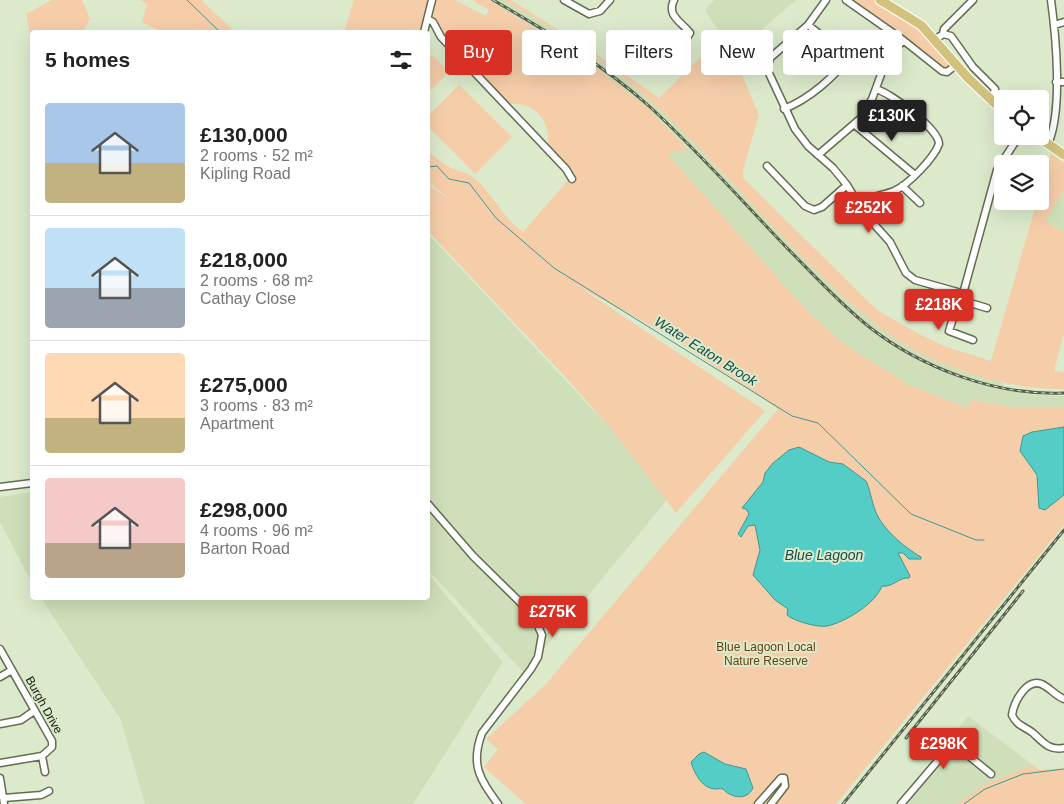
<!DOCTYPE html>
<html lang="en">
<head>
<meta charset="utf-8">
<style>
	body { margin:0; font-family:Arial,sans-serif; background:#f2f2f2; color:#222; height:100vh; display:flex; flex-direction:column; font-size:19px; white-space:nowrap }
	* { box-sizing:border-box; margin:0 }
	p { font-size:16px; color:#767676 }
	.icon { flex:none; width:28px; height:28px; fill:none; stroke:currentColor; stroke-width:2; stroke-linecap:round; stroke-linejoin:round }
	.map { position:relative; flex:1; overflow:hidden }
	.sheet { position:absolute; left:30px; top:30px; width:400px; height:570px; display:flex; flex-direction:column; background:#fff; border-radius:5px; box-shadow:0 5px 20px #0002 }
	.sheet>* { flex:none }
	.top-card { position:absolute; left:445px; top:30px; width:475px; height:45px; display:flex; gap:10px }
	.tools { position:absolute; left:994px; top:90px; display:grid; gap:10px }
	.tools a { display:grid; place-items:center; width:55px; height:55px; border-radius:5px; background:#fff; box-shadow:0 5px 20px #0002; font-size:25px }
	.price { position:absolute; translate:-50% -42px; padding:0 11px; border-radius:5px; background:#d93025; color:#fff; font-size:16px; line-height:32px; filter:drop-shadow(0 1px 2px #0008) }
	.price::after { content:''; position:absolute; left:50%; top:30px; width:15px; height:11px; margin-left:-8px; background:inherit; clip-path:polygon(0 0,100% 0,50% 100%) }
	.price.selected { background:#222; color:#fff }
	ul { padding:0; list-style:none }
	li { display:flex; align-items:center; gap:15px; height:125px; padding:0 15px }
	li+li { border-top:1px solid #e0e0e0 }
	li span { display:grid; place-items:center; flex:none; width:140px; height:100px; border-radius:5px; color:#555 }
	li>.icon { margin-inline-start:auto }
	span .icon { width:60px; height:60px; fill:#fffc; stroke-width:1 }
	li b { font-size:21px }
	h2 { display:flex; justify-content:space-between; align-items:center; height:60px; padding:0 15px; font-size:21px }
	.pill { padding:0 18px; border-radius:5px; background:#fff; box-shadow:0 5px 20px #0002; font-size:18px; line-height:45px }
	.pill.selected { background:#d93025; color:#fff }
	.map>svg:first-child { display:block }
	.built { fill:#cfdfb9 }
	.green { fill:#f5cda9 }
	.water { fill:#53cdc6; stroke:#40978f }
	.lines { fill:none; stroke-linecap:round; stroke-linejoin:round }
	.stream { stroke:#40978f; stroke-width:1 }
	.minor-casing { stroke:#626d52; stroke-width:9 }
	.major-casing { stroke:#fff; stroke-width:11 }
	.minor { stroke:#fff; stroke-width:6 }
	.major { stroke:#d2c27d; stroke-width:9 }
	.rail-casing { stroke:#58604e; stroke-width:3 }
	.rail { stroke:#dceacb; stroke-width:1; stroke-dasharray:4; stroke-linecap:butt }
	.labels { text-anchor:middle; stroke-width:4; stroke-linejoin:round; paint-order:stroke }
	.park-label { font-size:12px; fill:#6a4012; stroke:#dceacb }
	.street-label { font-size:12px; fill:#14190e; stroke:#dceacb }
	.water-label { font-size:14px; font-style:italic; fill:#174d4a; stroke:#dceacb }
</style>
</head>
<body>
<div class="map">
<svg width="1064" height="804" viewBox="0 0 1064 804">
	<rect width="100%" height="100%" fill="#dceacb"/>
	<path class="built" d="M489,0h15l26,15 66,42 37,28 30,27 182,186 33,28 30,19 31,15 64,23 -1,7 31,5 31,1v11h-52l-42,-7 -2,8 -59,-23 -62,-39 -35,-30 -145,-162 21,-6 -28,-28 -66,-54z
		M714,0h82l-63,54 -28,-44z
		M1064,189v44l-19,-12z
		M428,237l6,3 238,254 -148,179 -96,-103v-192l2,-5 -2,-2z
		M32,492v91l-32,-61v-25z
		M428,574l75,88 -90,142h-268l-24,-84 -80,-122h387z
		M968,716l65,49 -51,24 -23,15h-61z"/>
	<path class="green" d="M52,0h30l8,19 -8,13h-50v12l-6,-30z
		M140,0h61l34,32h-72l-21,-10 5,-18z
		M354,0h75l-10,32h-75z
		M435,0h20l31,16 3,-6 -17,-10h17l105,66 52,40 42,43 -21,5 145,162 10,6 -1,2 26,22 62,39 59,23 2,-8 42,7h52v118l-228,279h-310l-42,-37 14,-18 -12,-10 59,-54 233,-276 -110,-74 -87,-47 184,123 -89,102 -59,-77 -46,-53 -143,-152v-46l23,15 -23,-18v-31c7,6 17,14 25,18 8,3 14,3 21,9 19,15 30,42 49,54l46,-53 7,-2 -28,-31c3,-26 -14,-45 -40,-42l-63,-66 -14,-22z
		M504,0h7l88,56 60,42 62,-61 12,17 26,61 -16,55v8l134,132 42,24 25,12 47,15 46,-160h3v-10l11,-37 13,8v27l-19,32 19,12v100l-10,38 10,1v17c-61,1 -138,-25 -186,-63 -85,-68 -151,-156 -231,-228 -42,-39 -93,-69 -143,-98z
		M849,0h27l33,19 11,7 32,39 -5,4 -6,-1 -15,-14z
		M432,55l17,17 -18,18 -3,-4v-27z
		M459,85l53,52 -37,37 -47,-47v-11z
		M1033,765l7,5 24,-2v36h-106l27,-20z"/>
	<path class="water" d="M1064,427v68l-19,15 -6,-2 -2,-33 -17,-24 3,-15 9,-4z
		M799,447l30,15 14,2 23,17c3,5 6,21 9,29 7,19 29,37 46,47v2h-12l-6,-6h-5l12,23 -1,2c-10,-1 -17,10 -27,8 -6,17 -36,36 -55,40 -8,2 -34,-5 -40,-11l1,-6 -13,-9 -22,-25 7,-25 -5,-25 -7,1 -7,11 -3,-3 11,-20 -3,-5 -4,-1 21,-26 2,-9 8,-10 16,-13z
		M704,752l21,12 21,5 7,19c-6,13 -22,10 -30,1 -3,-1 -5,0 -8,0 -14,-1 -21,-17 -24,-27l8,-8z"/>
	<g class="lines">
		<path class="stream" d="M187,0l33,32
			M428,167l9,-1 12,13 20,4 27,35 58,50 238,148 26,7 93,91 65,26h8
			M964,804l21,-15 38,-15 41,-5"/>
		<defs>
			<path id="minor" d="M564,0l25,14 11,-3 10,-11
				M826,0l-18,25 -38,33 -3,11 28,60 13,17 25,22 14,17 17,28 26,29 16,31 9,7 46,13 3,-3 33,-120 22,-34
				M846,0l57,40 39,31 5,1 9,-7
				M428,19l5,3 8,15 125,132 6,10
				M808,25l31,24 42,23
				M1054,25l10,-3
				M424,32l8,-32
				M943,34l1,-5 29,-29
				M936,39l7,-5 8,2 22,31 22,22 -4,12
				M637,46l16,16 7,2 7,-3 21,-25 2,-3c-8,-11 -24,-17 -16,-33
				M1056,82h8
				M784,109c25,-10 51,-32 66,-54
				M855,125l60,50
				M1048,144c15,-33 8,-107 3,-144
				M818,155l43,-37 11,-19 14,-38 17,-21
				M767,166l38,40 9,4 8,-3 25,-22
				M902,186l18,17
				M858,204c12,-8 23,-8 36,-13 14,-6 40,-33 45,-47 0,-15 -48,-51 -63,-55
				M961,293l-12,38 24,9
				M960,300l27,8
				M0,487l32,-4
				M428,504l45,52 60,59 9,20 -4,22 -7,12 -49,64c-12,32 -2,46 16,71
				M0,649l52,92v6l-10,9 3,16
				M0,677l12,-7
				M1064,699c-8,-3 -12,-9 -19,-13 -17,-12 -31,16 -33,29 5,11 12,11 21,18 10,9 16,18 31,15
				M0,724l21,-4 13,-9
				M0,763l42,-7
				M0,778l4,26
				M4,798l37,-3 8,-4
				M758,804l23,-26h3l1,8 -14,18
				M901,804l52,-61 38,31"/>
			<path id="major" d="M880,0l41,25 47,53 34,32
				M1037,136l27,19"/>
		</defs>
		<use href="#minor" class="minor-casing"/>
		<use href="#major" class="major-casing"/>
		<use href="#minor" class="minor"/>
		<use href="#major" class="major"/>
		<defs>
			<path id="rail" d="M493,0c54,31 109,64 156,106 48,44 92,94 137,141 27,27 52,55 82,79 53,42 128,70 196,67
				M906,738l117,-147
				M843,804l221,-274"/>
		</defs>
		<use href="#rail" class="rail-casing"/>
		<use href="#rail" class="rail"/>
	</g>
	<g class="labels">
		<g class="park-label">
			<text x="766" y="651">Blue Lagoon Local<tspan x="766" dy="14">Nature Reserve</tspan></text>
		</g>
		<g class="street-label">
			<text transform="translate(44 705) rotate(61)" y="4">Burgh Drive</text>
		</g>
		<g class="water-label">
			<text transform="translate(706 351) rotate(32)" y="5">Water Eaton Brook</text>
			<text x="824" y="560">Blue Lagoon</text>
		</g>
	</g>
</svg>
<div class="tools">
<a><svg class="icon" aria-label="locate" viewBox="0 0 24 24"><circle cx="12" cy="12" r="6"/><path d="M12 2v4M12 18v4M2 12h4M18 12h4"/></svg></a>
<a><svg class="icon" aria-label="layers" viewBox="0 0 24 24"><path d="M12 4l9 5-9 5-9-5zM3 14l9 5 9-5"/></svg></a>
</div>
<b class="price selected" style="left:892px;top:142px">£130K</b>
<b class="price" style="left:869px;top:234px">£252K</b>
<b class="price" style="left:939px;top:331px">£218K</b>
<b class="price" style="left:553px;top:638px">£275K</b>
<b class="price" style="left:944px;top:770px">£298K</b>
<div class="top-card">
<a class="pill selected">Buy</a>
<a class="pill">Rent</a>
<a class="pill">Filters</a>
<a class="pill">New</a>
<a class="pill">Apartment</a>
</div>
<section class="sheet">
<h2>5 homes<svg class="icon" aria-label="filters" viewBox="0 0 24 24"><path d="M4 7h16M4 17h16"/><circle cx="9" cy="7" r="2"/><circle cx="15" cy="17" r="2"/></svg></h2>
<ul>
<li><span style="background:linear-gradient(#a9c7e8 60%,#c2b280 0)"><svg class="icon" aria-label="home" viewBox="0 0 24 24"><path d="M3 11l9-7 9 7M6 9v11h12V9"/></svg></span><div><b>£130,000</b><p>2 rooms · 52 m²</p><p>Kipling Road</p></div></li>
<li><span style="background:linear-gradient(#bfe0f5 60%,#9aa5b1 0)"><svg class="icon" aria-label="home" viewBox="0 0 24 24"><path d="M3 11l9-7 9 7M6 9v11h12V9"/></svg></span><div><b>£218,000</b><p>2 rooms · 68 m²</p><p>Cathay Close</p></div></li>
<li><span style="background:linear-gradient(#ffd9b3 65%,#c2b280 0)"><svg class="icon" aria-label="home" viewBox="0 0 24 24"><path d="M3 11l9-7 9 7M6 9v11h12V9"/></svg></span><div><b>£275,000</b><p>3 rooms · 83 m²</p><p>Apartment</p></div></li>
<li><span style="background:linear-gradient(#f6c9c9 65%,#b9a48a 0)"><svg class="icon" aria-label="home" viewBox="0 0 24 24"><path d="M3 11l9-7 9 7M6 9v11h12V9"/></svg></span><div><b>£298,000</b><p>4 rooms · 96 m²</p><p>Barton Road</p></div></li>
</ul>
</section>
</div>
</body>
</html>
